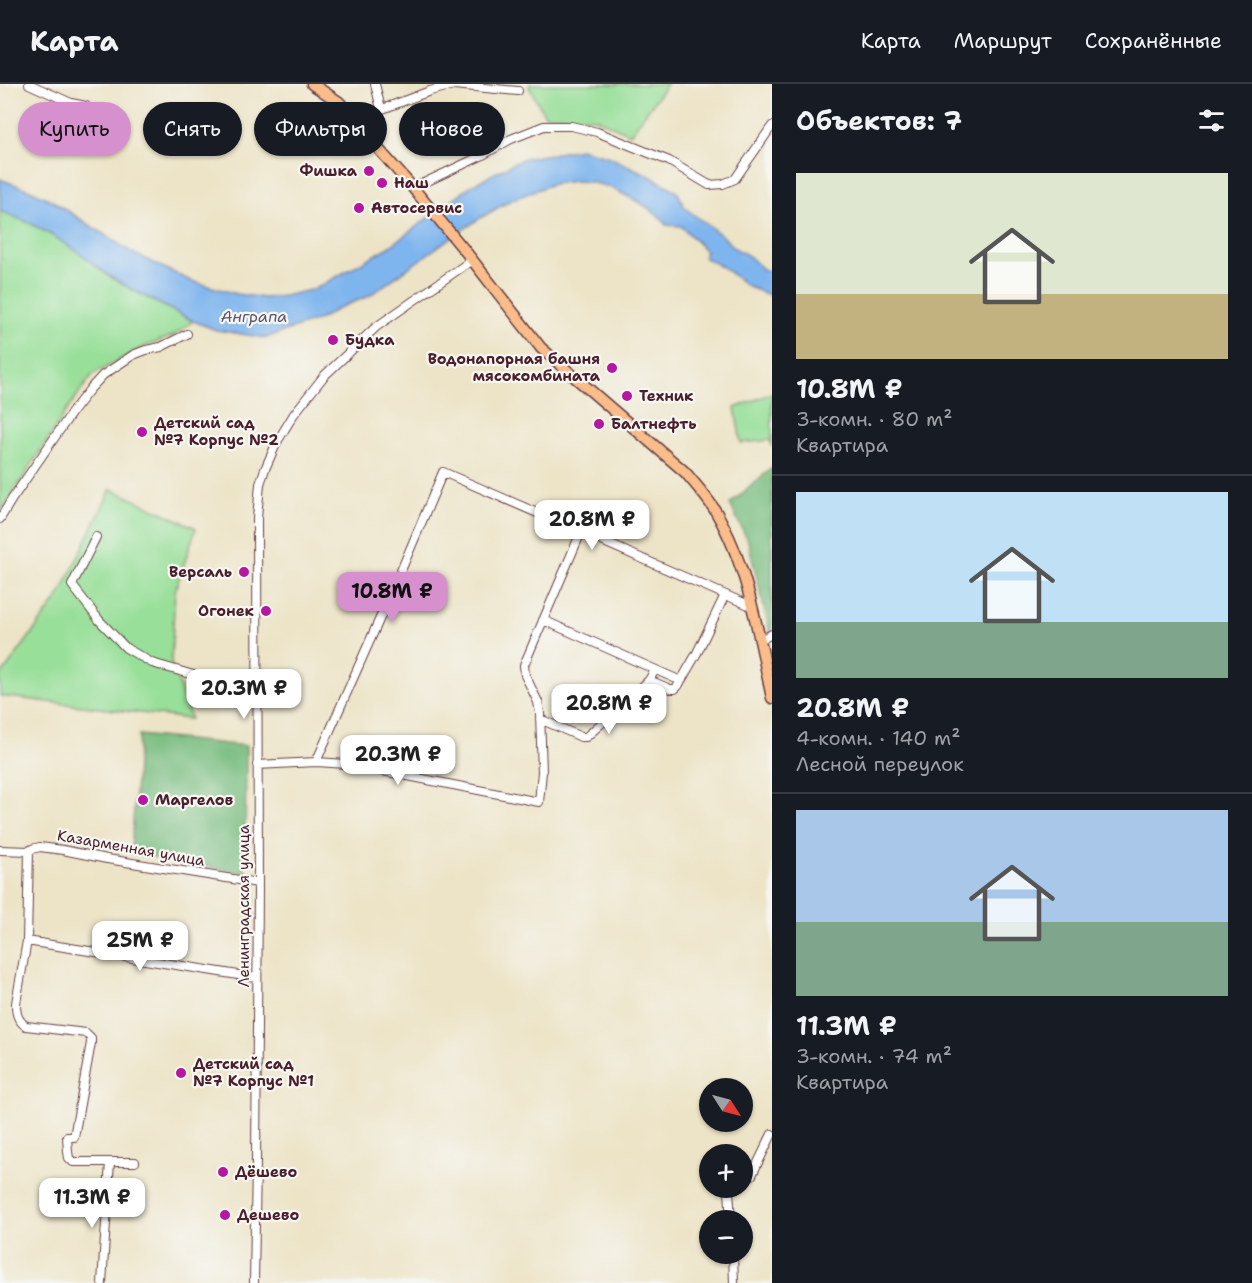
<!DOCTYPE html>
<html lang="ru">
<head>
<meta charset="utf-8">
<style>
	body { margin:0; font-family:"Shantell Sans",sans-serif; background:#20242c; color:#f1f3f6; height:100vh; display:flex; flex-direction:column; font-size:22px; white-space:nowrap }
	* { box-sizing:border-box; margin:0 }
	p { font-size:20px; color:#9ea1a6 }
	.icon { flex:none; width:33px; height:33px; fill:none; stroke:currentColor; stroke-width:2; stroke-linecap:round; stroke-linejoin:round }
	.map { position:relative; flex:1; overflow:hidden }
	.drawer { display:flex; flex-direction:column; background:#171b24; width:480px }
	.drawer>* { flex:none }
	.hud { position:absolute; left:18px; top:18px; width:570px; height:54px; display:flex; gap:12px }
	.needle { width:39px; rotate:126deg }
	.fabs { position:absolute; left:699px; top:994px; display:grid; gap:12px }
	.fabs a { display:grid; place-items:center; width:54px; height:54px; border-radius:50%; background:#171b24; box-shadow:0 2px 4px #0004; font-size:30px }
	.price { position:absolute; translate:-50% -51px; padding:0 14px; border-radius:12px; background:#fff; color:#222; font-size:20px; line-height:39px; filter:drop-shadow(0 2px 3px #0008) }
	.price::after { content:''; position:absolute; left:50%; top:36px; width:18px; height:14px; margin-left:-9px; background:inherit; clip-path:polygon(0 0,100% 0,50% 100%) }
	.price.current { background:#d690ce; color:#111 }
	ul { padding:0; list-style:none }
	li { display:grid; align-content:center; gap:12px; height:318px; padding:0 24px }
	li+li { border-top:2px solid #363941 }
	li span { display:grid; place-items:center; height:186px; border-radius:0px; color:#555 }
	li>.icon { margin-inline-start:auto }
	span .icon { width:108px; height:108px; fill:#fffc; stroke-width:1 }
	li b { font-size:26px }
	h2 { display:flex; justify-content:space-between; align-items:center; height:72px; padding:0 24px; font-size:26px }
	.chip { padding:0 21px; border-radius:27px; background:#171b24; box-shadow:0 2px 4px #0004; font-size:21px; line-height:54px }
	.chip.current { background:#d690ce; color:#111 }
	header { display:flex; align-items:center; gap:36px; box-sizing:border-box; height:84px; padding:0 30px; background:#171b24; border-bottom:2px solid #363941 }
	header strong { font-size:28px }
	nav { display:flex; gap:33px; margin-inline-start:auto; font-size:21px }
	main { display:flex; flex:1; min-height:0 }
	.map>svg:first-child { display:block }
	.green { fill:#98df99; stroke:#717f62; stroke-width:1.5 }
	.forest { fill:#7abe81; stroke:#626e56; stroke-width:1.5 }
	.water { fill:#7fb5ee; stroke:#646a8c; stroke-width:1.5 }
	.lines { fill:none; stroke-linecap:round; stroke-linejoin:round }
	.minor-casing { stroke:#623d42; stroke-width:10 }
	.major-casing { stroke:#623d42; stroke-width:13 }
	.minor { stroke:#fff; stroke-width:8 }
	.major { stroke:#f9bc8a; stroke-width:10 }
	.poi-dot { fill:#b5179e; stroke:#f6f6f2; stroke-width:2 }
	.labels { text-anchor:middle; stroke-width:4.5; stroke-linejoin:round; paint-order:stroke }
	.poi-label { font-size:15px; font-weight:bold; fill:#4a1f2b; stroke:#f6f6f2; text-anchor:start }
	.street-label { font-size:15px; fill:#4a1f2b; stroke:#f6f6f2 }
	.water-label { font-size:16px; font-style:italic; fill:#5d546f; stroke:#f6f6f2 }
</style>
</head>
<body>
<header>
<strong>Карта</strong>
<nav><a>Карта</a><a>Маршрут</a><a>Сохранённые</a></nav>
</header>
<main>
<div class="map">
<svg width="772" height="1199" viewBox="0 0 772 1199">
	<rect width="100%" height="100%" fill="#f6f6f2"/>
	<filter id="ink" filterUnits="userSpaceOnUse"><feTurbulence type="fractalNoise" baseFrequency=".0167" numOctaves="2"/><feDisplacementMap in="SourceGraphic" scale="12" xChannelSelector="R" yChannelSelector="G"/><feConvolveMatrix kernelMatrix="1 2 1 2 8 2 1 2 1" color-interpolation-filters="sRGB"/></filter>
	<filter id="wash" filterUnits="userSpaceOnUse"><feTurbulence type="fractalNoise" baseFrequency=".008" numOctaves="4" result="noise"/><feDisplacementMap in="SourceGraphic" scale="24" xChannelSelector="R" yChannelSelector="G"/><feGaussianBlur stdDeviation="1.35" result="paint"/><feColorMatrix in="noise" values="0 0 0 0 0 0 0 0 0 0 0 0 0 0 0 0 0 1.4 0 .05"/><feComposite in="paint" operator="in"/></filter>
	<g filter="url(#wash)">
		<rect width="100%" height="100%" fill="#ede4c7"/>
		<path class="green" d="M530,0h137l-37,50 -35,-16 -50,-3 -16,-28z
			M0,127c27,9 54,24 78,41 10,7 19,15 29,23 27,18 57,31 86,46l-20,15 -32,12 -48,26 -24,33 -69,106z
			M772,309v54l-2,-7 -29,3 -6,-35z
			M111,405l85,39 -21,63 -4,71 20,57 -191,-23v-19l60,-82z"/>
		<path class="forest" d="M772,384v173l-24,-100 -18,-37z
			M139,651l107,11 -1,127 -114,-20z"/>
		<path class="water" d="M580,65l27,7 37,17 26,14 8,6 6,13 6,6 34,25 10,11 15,8 14,13 9,3v24l-23,-9 -27,-20 -17,-9 -1,-2 2,-5 -25,-25 -15,-1 -4,-6 -18,-14 -32,-17 -21,-6 -16,-1 -23,3 -41,16 -29,17 -36,24 -77,55 -28,11 -21,12 -54,19 -50,-8 -23,-9 -60,-31 -25,-15 -31,-24 -24,-15 -23,-13 -30,-12v-32l30,11 21,10 80,52 60,29 46,13 27,4 20,-2 31,-7 74,-42 83,-62 50,-26z"/>
	</g>
	<g filter="url(#ink)">
		<g class="lines">
			<defs>
				<path id="minor" d="M29,0l42,19 15,3
					M375,0l6,25
					M356,35l74,-28 24,-6 64,6
					M413,104l68,-32 30,-17 33,-13h27l26,6 72,29 40,24 14,-1 12,-5 37,-53
					M0,435l12,-20 63,-91 15,-19 13,-14 30,-20 13,-5 15,-3 26,-13
					M96,453l-24,48 27,35 27,28 26,15 45,13 60,11
					M543,536l138,61
					M760,556l12,-6
					M649,596l21,9h5l3,-3 19,-33 28,-58
					M540,635l41,18h5l54,-48 9,-9 6,-10
					M316,678l84,-189 43,-101 308,134
					M257,681l59,-3 31,2 192,38 3,-30 -2,-59 -2,-11 -13,-27 -1,-10 57,-133
					M0,766l29,1
					M29,767l-2,90 -11,62c0,10 1,17 10,23l60,7 5,5v5l-17,94h-7l1,15 1,6 4,4h62
					M29,767l3,-2 8,-2 23,3 44,9 151,24
					M27,857l230,37
					M742,1098l10,-7 20,-41
					M731,1137l-2,-31 3,-2
					M733,1170l1,29
					M102,1199l8,-121
					M254,1199l2,-121 2,-273 -1,-371 3,-34 5,-15 12,-27 17,-28 30,-38 52,-49 96,-67"/>
				<path id="major" d="M312,0l27,18 17,17 11,17 46,52 53,64 75,96 144,124c11,13 23,26 31,40 32,54 43,125 56,186"/>
			</defs>
			<use href="#minor" class="minor-casing"/>
			<use href="#major" class="major-casing"/>
			<use href="#minor" class="minor"/>
			<use href="#major" class="major"/>
		</g>
	</g>
	<g class="poi-dot">
		<circle cx="369" cy="87" r="6"/>
		<circle cx="382" cy="99" r="6"/>
		<circle cx="359" cy="124" r="6"/>
		<circle cx="333" cy="256" r="6"/>
		<circle cx="612" cy="284" r="6"/>
		<circle cx="627" cy="312" r="6"/>
		<circle cx="599" cy="340" r="6"/>
		<circle cx="142" cy="348" r="6"/>
		<circle cx="244" cy="488" r="6"/>
		<circle cx="266" cy="527" r="6"/>
		<circle cx="143" cy="716" r="6"/>
		<circle cx="181" cy="989" r="6"/>
		<circle cx="223" cy="1088" r="6"/>
		<circle cx="225" cy="1131" r="6"/>
	</g>
	<g class="labels">
		<g class="poi-label">
			<text x="357" y="92" text-anchor="end">Фишка</text>
			<text x="394" y="104">Наш</text>
			<text x="371" y="129">Автосервис</text>
			<text x="345" y="261">Будка</text>
			<text x="600" y="280" text-anchor="end">Водонапорная башня<tspan x="600" dy="17">мясокомбината</tspan></text>
			<text x="639" y="317">Техник</text>
			<text x="154" y="344">Детский сад<tspan x="154" dy="17">№7 Корпус №2</tspan></text>
			<text x="611" y="345">Балтнефть</text>
			<text x="232" y="493" text-anchor="end">Версаль</text>
			<text x="254" y="532" text-anchor="end">Огонек</text>
			<text x="155" y="721">Маргелов</text>
			<text x="193" y="985">Детский сад<tspan x="193" dy="17">№7 Корпус №1</tspan></text>
			<text x="235" y="1093">Дёшево</text>
			<text x="237" y="1136">Дешево</text>
		</g>
		<g class="street-label">
			<text transform="translate(131 764) rotate(10)" y="5">Казарменная улица</text>
			<text transform="translate(244 822) rotate(-90)" y="5">Ленинградская улица</text>
		</g>
		<g class="water-label">
			<text x="254" y="238">Анграпа</text>
		</g>
	</g>
</svg>
<div class="fabs">
<a><svg class="needle" viewBox="-14 -14 28 28"><path d="M0-13l5 13h-10z" fill="#e53935"/><path d="M0 13l5-13h-10z" fill="#9ea1a6"/></svg></a>
<a>+</a>
<a>−</a>
</div>
<b class="price" style="left:592px;top:467px">20.8M ₽</b>
<b class="price current" style="left:392px;top:539px">10.8M ₽</b>
<b class="price" style="left:244px;top:636px">20.3M ₽</b>
<b class="price" style="left:609px;top:651px">20.8M ₽</b>
<b class="price" style="left:398px;top:702px">20.3M ₽</b>
<b class="price" style="left:140px;top:888px">25M ₽</b>
<b class="price" style="left:92px;top:1145px">11.3M ₽</b>
<div class="hud">
<a class="chip current">Купить</a>
<a class="chip">Снять</a>
<a class="chip">Фильтры</a>
<a class="chip">Новое</a>
</div>
</div>
<section class="drawer">
<h2>Объектов: 7<svg class="icon" aria-label="filters" viewBox="0 0 24 24"><path d="M4 7h16M4 17h16"/><circle cx="9" cy="7" r="2"/><circle cx="15" cy="17" r="2"/></svg></h2>
<ul>
<li><span style="background:linear-gradient(#dfe7d0 65%,#c2b280 0)"><svg class="icon" aria-label="home" viewBox="0 0 24 24"><path d="M3 11l9-7 9 7M6 9v11h12V9"/></svg></span><div><b>10.8M ₽</b><p>3-комн. · 80 m²</p><p>Квартира</p></div></li>
<li><span style="background:linear-gradient(#bfe0f5 70%,#7fa58c 0)"><svg class="icon" aria-label="home" viewBox="0 0 24 24"><path d="M3 11l9-7 9 7M6 9v11h12V9"/></svg></span><div><b>20.8M ₽</b><p>4-комн. · 140 m²</p><p>Лесной переулок</p></div></li>
<li><span style="background:linear-gradient(#a9c7e8 60%,#7fa58c 0)"><svg class="icon" aria-label="home" viewBox="0 0 24 24"><path d="M3 11l9-7 9 7M6 9v11h12V9"/></svg></span><div><b>11.3M ₽</b><p>3-комн. · 74 m²</p><p>Квартира</p></div></li>
</ul>
</section>
</main>
</body>
</html>
